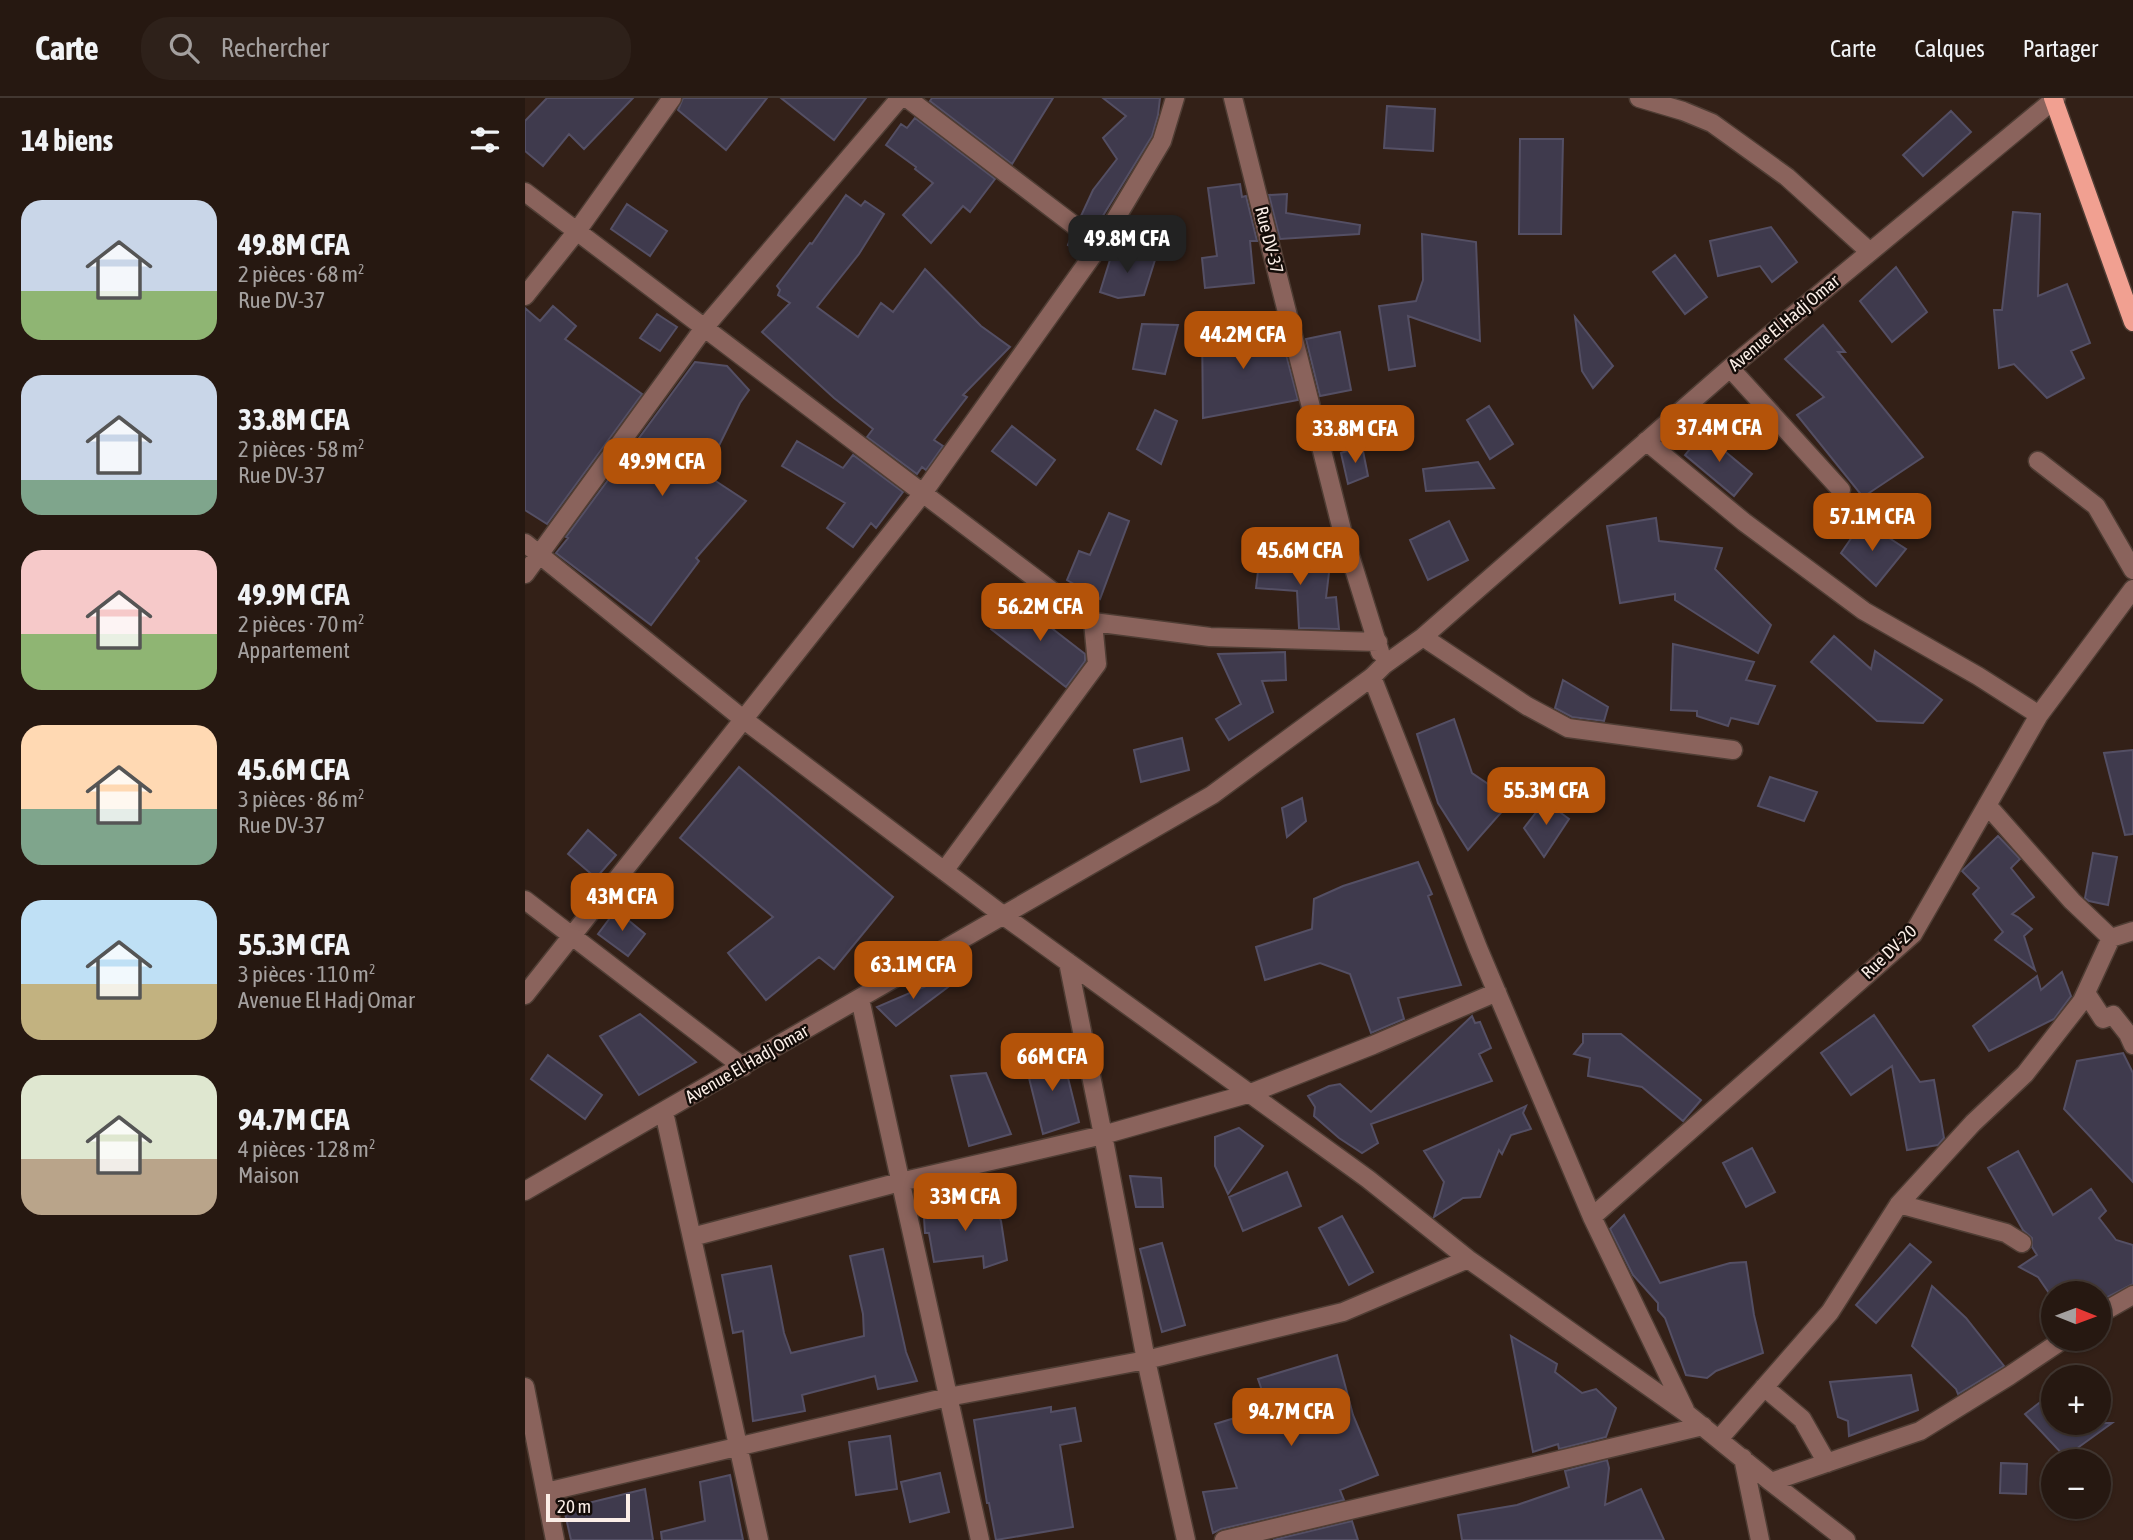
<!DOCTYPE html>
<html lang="fr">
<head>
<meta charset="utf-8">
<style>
	body { margin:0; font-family:"Asap Condensed",sans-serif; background:#2e211a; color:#f1f3f6; height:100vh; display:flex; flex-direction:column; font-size:26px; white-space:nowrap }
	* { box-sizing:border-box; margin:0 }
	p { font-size:23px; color:#a4a09f }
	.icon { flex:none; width:38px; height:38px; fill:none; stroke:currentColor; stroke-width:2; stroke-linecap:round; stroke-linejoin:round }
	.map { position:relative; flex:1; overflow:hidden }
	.details { display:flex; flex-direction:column; background:#261811; width:525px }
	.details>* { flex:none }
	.needle { width:46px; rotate:91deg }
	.buttons { position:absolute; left:1516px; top:1183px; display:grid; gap:14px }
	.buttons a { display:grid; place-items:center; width:70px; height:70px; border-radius:50%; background:#261811; box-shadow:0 2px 5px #0004,0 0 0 2px #423731; font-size:35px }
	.scale { position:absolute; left:21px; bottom:18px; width:84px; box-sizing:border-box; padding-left:7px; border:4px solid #fbeee7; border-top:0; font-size:19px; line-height:24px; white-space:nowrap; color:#fbeee7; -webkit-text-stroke:5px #140c08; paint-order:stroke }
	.price { position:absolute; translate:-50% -60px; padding:0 16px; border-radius:14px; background:#b45309; color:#fff; font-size:23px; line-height:46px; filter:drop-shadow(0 2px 4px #0008) }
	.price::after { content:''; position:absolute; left:50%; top:42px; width:21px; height:16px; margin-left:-10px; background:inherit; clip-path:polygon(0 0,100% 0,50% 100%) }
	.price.selected { background:#222; color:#fff }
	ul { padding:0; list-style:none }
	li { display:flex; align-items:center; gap:21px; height:175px; padding:0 21px }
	li span { display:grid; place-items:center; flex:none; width:196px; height:140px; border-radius:21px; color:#555 }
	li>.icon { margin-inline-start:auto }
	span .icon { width:84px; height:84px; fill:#fffc; stroke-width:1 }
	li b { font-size:30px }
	h2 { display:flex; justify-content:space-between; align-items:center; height:84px; padding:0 21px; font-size:30px }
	header { display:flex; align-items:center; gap:42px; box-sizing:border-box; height:98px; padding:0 35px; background:#261811; border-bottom:2px solid #423731 }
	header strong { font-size:33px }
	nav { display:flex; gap:38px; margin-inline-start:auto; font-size:24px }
	.search { width:490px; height:63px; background:#2e211a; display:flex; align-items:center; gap:18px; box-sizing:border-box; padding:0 24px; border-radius:28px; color:#a4a09f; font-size:26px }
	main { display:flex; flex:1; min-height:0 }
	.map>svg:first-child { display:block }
	.building { fill:#3f3a4d; stroke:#544f64; stroke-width:2 }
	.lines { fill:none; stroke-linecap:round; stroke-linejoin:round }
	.minor-casing { stroke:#4f3d34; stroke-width:21 }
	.major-casing { stroke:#4f3d34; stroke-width:21 }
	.minor { stroke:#8a635c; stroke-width:18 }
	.major { stroke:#f1a091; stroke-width:18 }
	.labels { text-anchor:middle; stroke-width:5; stroke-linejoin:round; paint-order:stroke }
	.street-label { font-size:18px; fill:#fbeee7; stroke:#140c08 }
</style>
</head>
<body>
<header>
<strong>Carte</strong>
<div class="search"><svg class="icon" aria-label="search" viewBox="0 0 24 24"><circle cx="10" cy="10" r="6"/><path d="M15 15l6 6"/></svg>Rechercher</div>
<nav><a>Carte</a><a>Calques</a><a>Partager</a></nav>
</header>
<main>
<section class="details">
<h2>14 biens<svg class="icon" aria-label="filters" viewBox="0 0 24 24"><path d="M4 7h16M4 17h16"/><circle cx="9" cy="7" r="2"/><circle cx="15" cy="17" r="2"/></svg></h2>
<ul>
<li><span style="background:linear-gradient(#c9d6e8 65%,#8fb573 0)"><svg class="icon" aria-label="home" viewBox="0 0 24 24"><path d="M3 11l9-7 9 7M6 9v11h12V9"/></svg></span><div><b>49.8M CFA</b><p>2 pièces · 68 m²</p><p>Rue DV-37</p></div></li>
<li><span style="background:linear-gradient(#c9d6e8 75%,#7fa58c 0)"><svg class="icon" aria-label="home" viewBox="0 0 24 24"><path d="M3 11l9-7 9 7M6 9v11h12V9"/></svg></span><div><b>33.8M CFA</b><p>2 pièces · 58 m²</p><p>Rue DV-37</p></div></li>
<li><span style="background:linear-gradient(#f6c9c9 60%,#8fb573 0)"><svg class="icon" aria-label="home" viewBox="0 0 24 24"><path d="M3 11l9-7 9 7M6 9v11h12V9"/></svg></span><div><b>49.9M CFA</b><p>2 pièces · 70 m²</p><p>Appartement</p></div></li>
<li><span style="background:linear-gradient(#ffd9b3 60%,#7fa58c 0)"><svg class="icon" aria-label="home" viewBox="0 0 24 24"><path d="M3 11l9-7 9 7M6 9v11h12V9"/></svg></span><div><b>45.6M CFA</b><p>3 pièces · 86 m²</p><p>Rue DV-37</p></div></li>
<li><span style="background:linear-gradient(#bfe0f5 60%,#c2b280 0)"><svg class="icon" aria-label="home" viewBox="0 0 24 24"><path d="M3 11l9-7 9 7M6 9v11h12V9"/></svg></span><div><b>55.3M CFA</b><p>3 pièces · 110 m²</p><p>Avenue El Hadj Omar</p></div></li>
<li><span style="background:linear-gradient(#dfe7d0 60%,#b9a48a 0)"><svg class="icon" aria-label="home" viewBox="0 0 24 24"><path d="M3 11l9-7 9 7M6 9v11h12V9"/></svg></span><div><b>94.7M CFA</b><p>4 pièces · 128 m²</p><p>Maison</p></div></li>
</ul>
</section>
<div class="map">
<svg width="1608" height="1442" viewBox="0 0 1608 1442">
	<rect width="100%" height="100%" fill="#332017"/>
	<path class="building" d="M22,0h86l-49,51 -15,-15 -26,32 -18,-15v-30z
		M158,0h84l-41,52 -48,-40z
		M256,0h85l-32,42z
		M407,0h121l-41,66 -82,-63z
		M578,0h57l-2,17 -6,21 -56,91 -15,-11 12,-26 24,-31 -14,-21 23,-22z
		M862,8l48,3 -2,42 -49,-3z
		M1426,13l20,21 -48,44 -20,-21z
		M390,20l80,61 -25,33 -7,-6 -32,37 -28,-28 30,-32 -18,-14 1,-2 -30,-22 15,-21 6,4z
		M995,41h43l-2,95h-42z
		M715,86l2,13 4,-1 11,45h-7l4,42 -49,5 -3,-30 15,-2 -9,-68z
		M762,96l-1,19 74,12 -1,9 -79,5 -11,-44z
		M321,97l15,11 4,-5 19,13 -25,40 -42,53 41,30 23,-34 12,9 32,-43 56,57 29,21 -47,48 4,2 -33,43 9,6 -17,24 -4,-3 -5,7 -50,-37 6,-8 -39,-31 -72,-66 28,-29 -12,-8 2,-5 -3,-4 33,-43 2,1z
		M102,106l40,27 -17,25 -39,-27z
		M1488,114l27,2 -2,82 29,-12 23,59 -19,8 13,27 -37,20 -33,-34 -15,4 -5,-58h8z
		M1246,129l26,35 -25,20 -12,-16 -42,10 -8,-35z
		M897,136l54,8 4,99 -72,-25 7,50 -26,4 -10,-64 37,-5 7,-21z
		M546,139l12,10 -3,5 -12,-7z
		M589,149l41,13 -11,35 -26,3 -18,-6z
		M1150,157l32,42 -22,17 -32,-42z
		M1371,169l31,45 -35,30 -32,-41z
		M28,208l23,20 -11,13 77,55 -95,130 -22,-14v-202l15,13z
		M132,216l20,13 -17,24 -20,-13z
		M1050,219l38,49 -20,22 -11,-17z
		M617,226l36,1 -13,49 -32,-5z
		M1298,227l22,27h-7l85,105 -60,40 -66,-82 27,-18 -39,-38z
		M685,228l56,1v20l17,-4 15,57 -95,18 -1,-91 8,1z
		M815,234l11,58 -31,6 -14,-57z
		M170,264l32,4 22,24 -9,13 -35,71 41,27 -50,57 3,3 -48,64 -95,-72 12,-15 -2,-1z
		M964,308l24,38 -23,15 -23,-39z
		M630,312l22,11 -16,43 -24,-15z
		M487,328l43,34 -19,25 -44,-34z
		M1178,335l49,41 -18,22 -49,-41z
		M272,343l46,27 10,-13 50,37 -27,36 -5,-5 -18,24 -26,-19 18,-25 -63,-37z
		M837,348l6,30 -20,8 -7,-31z
		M953,364l16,26 -68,3 -3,-22z
		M584,415l20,8 -29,78 -33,-19 12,-29 11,4z
		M1131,420l3,23 63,7 -7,21 56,56 -13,28 -83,-53v-6l-55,9 -13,-77z
		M924,423l19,39 -40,20 -18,-40z
		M1338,423l43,28 -30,37 -35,-33z
		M736,448l32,2 -3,17 40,-1 -4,34 10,-1 3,32 -40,-1 -2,-37 -41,-3z
		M489,501l71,55v7l-19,26 -75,-58z
		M1309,538l37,33 4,-18 67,49 -19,23 -46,-2 -66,-59z
		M1148,546l81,18 -8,18 29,6 -17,38 -27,-6 -3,8 -31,-10v-5l-26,-1z
		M760,554l1,28 -24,1 11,31 -44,28 -13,-21 25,-15 -23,-50z
		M1038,582l45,27 -4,14 -32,-4 -17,-9z
		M929,621l18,54 19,13 15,21 -38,43 -30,-47 -21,-69z
		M657,640l7,32 -48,12 -7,-32z
		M1608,652v84l-8,1 -21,-82z
		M214,669l154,130 -59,72 -15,-12 -53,43 -38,-47 45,-36 -93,-79z
		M1245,679l47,15 -13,29 -46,-15z
		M777,700l4,23 -19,16 -5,-29z
		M1020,703l24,18 -25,38 -20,-29z
		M63,732l28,25 -20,23 -28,-24z
		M1473,738l22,23 -9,9 23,29 -22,17 6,3 14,12 -8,7 11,34 -40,-30 8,-8 -30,-38 6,-6 -17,-17z
		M1568,755l24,4 -9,48 -19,-4 -4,-3z
		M893,764l14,32 -4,2 33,89 -63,13 6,21 -33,14 -21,-59 -30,-11 -55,17 -9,-33 56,-18 2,-30 29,-13z
		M91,812l29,24 -17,22 -30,-22z
		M1537,874l9,24 -17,23 -65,32 -16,-25 64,-50 4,14z
		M422,879l5,7 -56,42 -19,-19z
		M115,916l56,48 -57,33 -39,-59z
		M1349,917l46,67 14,-2 10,58 -6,7 -31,5 -15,-84 -41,29 -30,-42z
		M947,918l3,7 5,-1 11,26 -12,6 13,27 -121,43 7,19 -16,10 -23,-15 -25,-22 1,-9 -7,-11 21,-10 11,-2 31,28z
		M1058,936h38l80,66 -18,21 -41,-34 -54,-11 2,-18 -16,-4 9,-11z
		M1598,955l10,20v109l-69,-73 13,-48z
		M537,956l17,68 -36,12 -18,-72z
		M23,957l54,40 -17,24 -54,-40z
		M461,975l25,61 -42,12 -18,-70z
		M1001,1008l-3,7 8,16 -20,6 -9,19 -3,-4 -19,47 -17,1 -29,19 10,-35 -20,-31z
		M714,1030l24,18 -35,48 -13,-28v-29z
		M1227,1050l23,44 -29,15 -23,-44z
		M1493,1053l35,64 38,-26 15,22 -7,7 17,22 17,5v39l-35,18v-9h-49l-11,-16 -19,-10 18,-12 -5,-8v-9l-9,-8 -35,-62z
		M762,1074l14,34 -58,25 -14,-34z
		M605,1078l31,2 2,29h-27z
		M421,1102l1,13 47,-9 7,17 6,39 -23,8 -1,-12 -49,6 -5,-29h-4l-2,-31z
		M1099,1117l36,68 70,-20 16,-1 8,53 9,38 -47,18 -9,7 -21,-3 -21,-57 -7,-8v-7l-25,-28 -23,-46z
		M817,1118l31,56 -24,13 -30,-57z
		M637,1145l23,82 -23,7 -22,-83z
		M1385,1146l21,18 -55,61 -20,-18z
		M358,1151l23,103 11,29 -39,8 -3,-13 -73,19 3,16 -52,10 -10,-90 -10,2 -11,-58 49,-9 13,67 7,20 73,-17 -1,-22 -13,-58z
		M1407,1188l34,32 38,48 -46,28 -2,-5 -44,-43z
		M986,1238l46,28 -2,8 27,21 14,-4 20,19 -10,29 -47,12 -1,-5 -25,8z
		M812,1257l16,60 25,60 -38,15 4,10 -123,29 -8,4 -10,-41 34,-4 -22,-64 53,-16 -10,-29z
		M1386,1277l7,35 -69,26 -1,-15 -10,-4 -8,-35z
		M1528,1294v31h59l-47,34 -40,-43z
		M526,1309v5l24,-4 6,33 -21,4 13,82 -77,13 -7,-37h-2l-13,-83z
		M365,1338l7,53 -41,6 -7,-53z
		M1082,1362l2,8 -4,37 36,-16 23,51h-202l-4,-25 59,-10 52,-18 -4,-16z
		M1476,1365l26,1 -1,30 -26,-1z
		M415,1375l9,39 -39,10 -9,-40z
		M205,1377l13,65h-81l-1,-8 44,-11 -5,-39z
		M120,1391l8,51h-82l-7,-31z
		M827,1423l6,19h-85z"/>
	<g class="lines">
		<defs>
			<path id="minor" d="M382,0l193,147
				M708,0l109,432 38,122
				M1114,0l44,13 29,12 75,54 83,75
				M0,94l568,430 117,15 168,5
				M0,198l52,-65 95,-133
				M1205,270l111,122
				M1121,343l98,81 120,89 114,65 61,39
				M1513,363l58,45 37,64
				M0,445l218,176 261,197 364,263 100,80 218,154 85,69 75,58
				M0,476l179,-246 196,-230
				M898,539l104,69 41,22 165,22
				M847,579l106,271 114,269 93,193
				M1462,707l85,96 39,37
				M419,773l153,-207 -4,-42
				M0,802l218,167
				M543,864l35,173 43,225 40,180
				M1561,895l17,26 10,-4 15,19 5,11
				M0,897l398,-502 177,-248 62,-104 13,-43
				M335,901l120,541
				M139,1014l95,428
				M0,1093l687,-396 160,-118 12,-12 39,-28 307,-269 326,-270
				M1374,1106l107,29 16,10
				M1067,1119l321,-283 126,-219 94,-126
				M167,1139l208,-55 203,-47 148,-42 122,-48 124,-53
				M1573,1217l35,-20
				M0,1289l30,153
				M1239,1289l38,32 25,44
				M1194,1341l111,-127 69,-108 74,-81 52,-49 57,-73 29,-63 22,-7
				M1218,1360l17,82
				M1246,1384l149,-51 89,-55 55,-37
				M21,1394l402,-95 198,-37 197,-48 125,-53
				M699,1442l479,-114"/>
			<path id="major" d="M1528,0l80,224"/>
		</defs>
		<use href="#minor" class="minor-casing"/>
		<use href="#major" class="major-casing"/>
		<use href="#minor" class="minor"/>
		<use href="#major" class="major"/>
	</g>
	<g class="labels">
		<g class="street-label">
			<text transform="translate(744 142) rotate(76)" y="6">Rue DV-37</text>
			<text transform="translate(1259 225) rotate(-40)" y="6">Avenue El Hadj Omar</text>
			<text transform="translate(1364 854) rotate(-44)" y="6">Rue DV-20</text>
			<text transform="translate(222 966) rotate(-30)" y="6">Avenue El Hadj Omar</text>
		</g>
	</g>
</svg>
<div class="buttons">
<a><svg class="needle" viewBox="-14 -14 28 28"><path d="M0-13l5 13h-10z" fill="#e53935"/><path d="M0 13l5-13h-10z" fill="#a4a09f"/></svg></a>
<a>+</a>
<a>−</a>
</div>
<div class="scale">20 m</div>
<b class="price selected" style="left:602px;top:177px">49.8M CFA</b>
<b class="price" style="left:718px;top:273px">44.2M CFA</b>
<b class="price" style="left:1194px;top:366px">37.4M CFA</b>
<b class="price" style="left:830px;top:367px">33.8M CFA</b>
<b class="price" style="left:137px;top:400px">49.9M CFA</b>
<b class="price" style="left:1347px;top:455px">57.1M CFA</b>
<b class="price" style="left:775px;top:489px">45.6M CFA</b>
<b class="price" style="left:515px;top:545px">56.2M CFA</b>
<b class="price" style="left:1021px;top:729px">55.3M CFA</b>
<b class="price" style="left:97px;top:835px">43M CFA</b>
<b class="price" style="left:388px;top:903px">63.1M CFA</b>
<b class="price" style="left:527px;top:995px">66M CFA</b>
<b class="price" style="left:440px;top:1135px">33M CFA</b>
<b class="price" style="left:766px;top:1350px">94.7M CFA</b>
</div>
</main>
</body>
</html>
